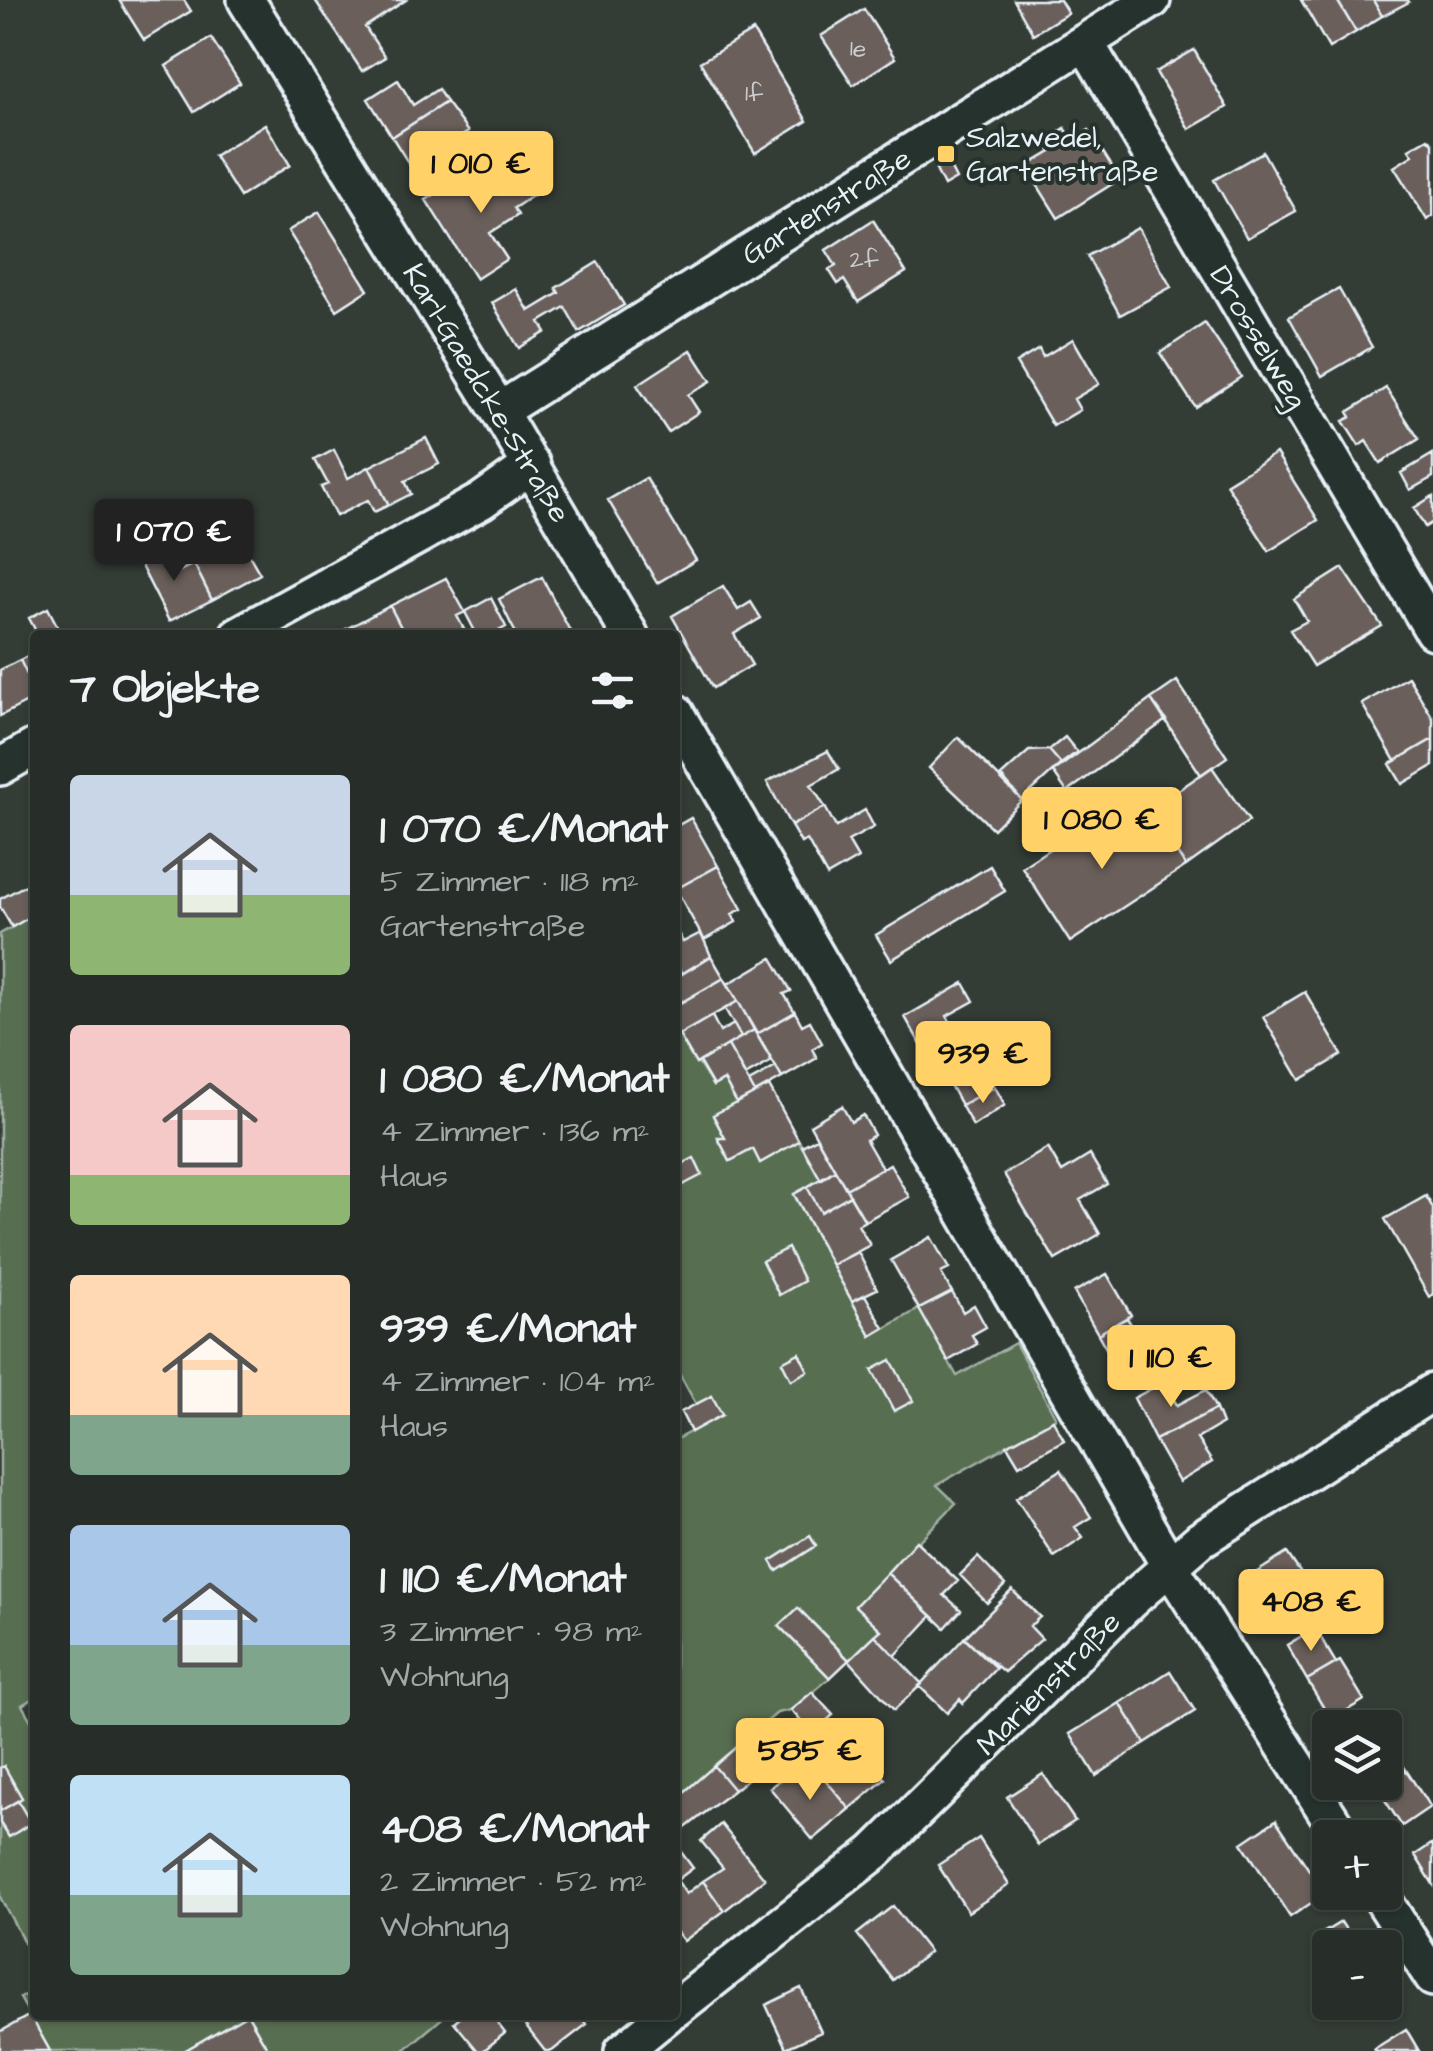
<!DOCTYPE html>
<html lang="de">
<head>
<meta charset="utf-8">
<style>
	body { margin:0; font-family:"Architects Daughter",sans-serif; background:#2f3530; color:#f1f3f6; height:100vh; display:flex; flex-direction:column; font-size:38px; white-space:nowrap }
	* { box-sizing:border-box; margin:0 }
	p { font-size:32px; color:#a4a8a8 }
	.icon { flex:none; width:55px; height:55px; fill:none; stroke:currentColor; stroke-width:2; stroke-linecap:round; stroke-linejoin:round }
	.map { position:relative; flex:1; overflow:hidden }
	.drawer { position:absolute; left:30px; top:630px; width:650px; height:1390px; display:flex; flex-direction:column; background:#272d28; border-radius:10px; box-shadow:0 2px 8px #0004,0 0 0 2px #434945 }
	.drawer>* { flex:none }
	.tools { position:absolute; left:1312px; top:1710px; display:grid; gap:20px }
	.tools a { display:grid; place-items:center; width:90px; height:90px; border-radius:10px; background:#272d28; box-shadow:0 2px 8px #0004,0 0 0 2px #434945; font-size:50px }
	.price { position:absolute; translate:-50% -85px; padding:0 22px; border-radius:10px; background:#ffd166; color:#111; font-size:32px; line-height:65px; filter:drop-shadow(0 2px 5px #0008) }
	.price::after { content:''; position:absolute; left:50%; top:60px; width:30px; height:22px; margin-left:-15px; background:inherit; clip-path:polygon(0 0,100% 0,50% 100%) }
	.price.active { background:#222; color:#fff }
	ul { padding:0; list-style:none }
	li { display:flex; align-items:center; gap:30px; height:250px; padding:0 40px }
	li span { display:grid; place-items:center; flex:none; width:280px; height:200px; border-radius:10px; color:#555 }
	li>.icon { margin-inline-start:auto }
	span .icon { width:120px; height:120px; fill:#fffc; stroke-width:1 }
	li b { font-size:42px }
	h2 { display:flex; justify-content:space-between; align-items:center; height:120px; padding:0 40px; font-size:42px }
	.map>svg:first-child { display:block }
	.green { fill:#596e51; stroke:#a0b0a4; stroke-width:2.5 }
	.building { fill:#6b5f5a; stroke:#e8f1f8; stroke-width:2.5 }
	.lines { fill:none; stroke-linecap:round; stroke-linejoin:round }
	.minor-casing { stroke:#e8f1f8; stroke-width:42 }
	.minor { stroke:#26332d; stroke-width:35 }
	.poi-dot { fill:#ffd166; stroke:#26332d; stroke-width:4 }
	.labels { text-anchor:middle; stroke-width:8; stroke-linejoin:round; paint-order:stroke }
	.number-label { font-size:25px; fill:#c9ccd0 }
	.poi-label { font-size:30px; fill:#e8f1f8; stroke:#26332d; text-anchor:start }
	.street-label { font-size:30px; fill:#e8f1f8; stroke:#26332d }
</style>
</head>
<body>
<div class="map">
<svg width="1433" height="2051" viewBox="0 0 1433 2051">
	<rect width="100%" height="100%" fill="#343c36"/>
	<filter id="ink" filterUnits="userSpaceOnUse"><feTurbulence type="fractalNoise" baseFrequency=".01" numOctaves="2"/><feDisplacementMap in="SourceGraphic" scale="20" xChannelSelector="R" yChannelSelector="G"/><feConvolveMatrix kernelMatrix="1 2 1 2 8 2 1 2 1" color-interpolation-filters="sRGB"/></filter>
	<g filter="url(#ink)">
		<path class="green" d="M35,914v783l-13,8 13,23v235l-35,-66v-86l22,-13 -22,-30v-834z
			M675,1028l38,58 11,-6 13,23 -24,13 12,22 -7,1 12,22 23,-12 8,13 38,-21 22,39 -27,15 77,141 48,-27 38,67 58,-33 41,75 -119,67 19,18 -100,102 25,25 -32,30 -51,-52 -18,17 50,53 -39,32 -14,3 -102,87v-360l47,-25 -10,-19 -16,8 -21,-38z
			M35,1990v25h211l-62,36h-134l-30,-53z
			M248,2015h198l-43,36h-134z"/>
		<path class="building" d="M119,0h65l7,11 -47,29z
			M315,0h91l-41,27 20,30 -23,14z
			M1014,0h46l8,13 -35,21z
			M1301,0h36l19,32 -27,16z
			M1337,0h36l9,16 -26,16z
			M1373,0h35l1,2 -27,14z
			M864,9l31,49 -42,27 -32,-49z
			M753,31l54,90 -52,32 -55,-91z
			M211,38l29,45 -46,29 -28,-46z
			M1194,50l33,57 -38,22 -33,-57z
			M398,80l15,25 25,-16 8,13 -54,35 -24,-38z
			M446,102l22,30 -26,17 7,11 -30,20 -27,-43z
			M265,124l25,41 -50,32 -26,-41z
			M1065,128l8,12 16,-10 31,49 -62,39 -32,-51 25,-15 -7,-10z
			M1428,138l5,5v73l-6,4 -33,-53 19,-12 -4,-6z
			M1263,152l33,59 -49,27 -33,-58z
			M948,163l8,16 -12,7 -8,-16z
			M518,164l19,29 -23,15 4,7 -28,18 17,26 -31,20 -50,-79 34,-21 10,16z
			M319,212l49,78 -31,20 -49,-79z
			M873,220l33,52 -48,30 -14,-22 -6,4 -9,-14 7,-4 -10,-16z
			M1138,228l33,59 -51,28 -33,-59z
			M598,262l26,43 -45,27 -14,-25 -25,15 6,10 -27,16 -27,-45 24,-14 13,22 30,-18 -3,-5z
			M1339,289l33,58 -50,29 -33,-59z
			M1205,323l36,54 -46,30 -35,-54z
			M1073,339l26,45 -25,15 6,11 -27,16 -37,-63 23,-14 4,8z
			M691,350l20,31 -23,14 11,17 -31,20 -31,-47z
			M1386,388l33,51 -39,24 -14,-22 -7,5 -16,-25 8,-4 -3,-5z
			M426,438l13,26 -34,17 6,13 -22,11 -20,-38z
			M334,450l14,28 21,-11 20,38 -15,7 -6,-12 -32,16 -15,-29 7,-3 -13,-24z
			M1276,453l42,67 -49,31 -43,-67z
			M1433,454v23l-23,13 -9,-17z
			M646,478l50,82 -39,23 -49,-83z
			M1433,496v26l-8,5 -11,-19z
			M225,513l35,61 -48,26 -18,-36 24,-12 -15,-27z
			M161,546l14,27 19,-9 18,36 -43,21 -32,-63z
			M1343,568l39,58 -69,40 -23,-36 17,-9 -13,-22z
			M542,577l30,58h-55l-6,-11 -12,-25z
			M446,578l19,34 -8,4 10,19h-62l-15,-29z
			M723,586l15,24 13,-8 10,16 -27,16 18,31 -39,23 -41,-72z
			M491,598l15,29 -15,8h-14l-12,-23z
			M390,606l15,29h-59l-2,-5z
			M48,608l14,27h-24l-9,-17z
			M35,652v39l-15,-31z
			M20,660l15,31v7l-35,18v-46z
			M1408,677l25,41v21l-38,22 -33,-57z
			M1177,681l50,76 -26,18 -50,-76z
			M1151,699l15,21 -99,72 -14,-20z
			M958,737l64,63 -29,29 -64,-61z
			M1065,737l12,15 -16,12 -12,-14z
			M1433,739v27l-31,18 -12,-20z
			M1049,750l12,14 -39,36 -21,-24 28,-25z
			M828,751l11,18 -28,16 14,22 -34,19 -24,-44z
			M1212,767l37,54 -63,45 -38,-55z
			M825,807l11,20 29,-17 9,17 -26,14 10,17 -31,18 -20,-36 -6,3 -10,-17z
			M1148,811l38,55 -116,76 -48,-75 73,-48 13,20z
			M691,818l27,48 -42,23 -1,-62z
			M718,866l24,43 -10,5 4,8 -32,18 -28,-51z
			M990,866l15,25 -114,69 -15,-25z
			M35,880v34l-23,13 -12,-20v-8z
			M675,928l8,14 18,-9 10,23 -29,18 -7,-12z
			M711,956l13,22 -42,24 -7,-12v-12z
			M772,958l19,33 -7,3 11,18 -38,22 -29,-50z
			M724,978l14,23 -59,34 -4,-7v-22z
			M964,983l10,18 -27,15 16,28 -32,18 -26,-45z
			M1305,992l37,63 -42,25 -37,-63z
			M738,1001l16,29 -13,7 -16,-28z
			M795,1012l7,13 8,-4 12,22 -10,6 5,9 -35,20 -25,-44z
			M712,1016l8,16 14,-8 7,13 -45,27 -17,-29z
			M754,1030l18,31 -27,15 -17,-31z
			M728,1045l27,48 -18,10 -13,-23 -11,6 -14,-24z
			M984,1066l11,21 -34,18 -11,-20z
			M776,1067l6,11 -27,15 -6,-11z
			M769,1086l30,55 -39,22 -7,-14 -23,12 -12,-23h7l-12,-23z
			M995,1087l10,18 -32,21 -12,-21z
			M842,1106l9,16 12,-7 11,20 -8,5 16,28 -36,21 -36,-64z
			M817,1138l18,32 -14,10 -19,-34z
			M1048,1148l14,24 28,-17 17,29 -27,16 20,34 -45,26 -51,-86z
			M694,1158l8,17 -23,12 -4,-19z
			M890,1164l19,33 -44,24 -19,-32z
			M835,1170l15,25 -29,17 -14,-25z
			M807,1187l14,25 29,-17 15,26 -7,4 12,20 -38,20 -38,-71z
			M1426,1196l7,12v86l-4,3 -44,-78z
			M931,1237l18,32 -8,4 11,19 -33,17 -28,-49z
			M788,1248l16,33 -25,14 -17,-34z
			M858,1252l19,37 -25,12 -20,-36z
			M1107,1274l24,41 -33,19 -24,-42z
			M952,1292l11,20 11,-7 12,22 -14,8 5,9 -29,17 -29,-52z
			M865,1295l19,33 -13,8 -19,-35z
			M1127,1318l24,38 -30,19 -23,-41z
			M799,1353l9,18 -17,9 -9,-18z
			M891,1360l22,41 -19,10 -22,-41z
			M1164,1382l13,23 29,-15 10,19 -61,31 -21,-42z
			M712,1396l10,19 -31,17 -10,-20z
			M1216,1409l6,15 -25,15 15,23 -33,20 -24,-42z
			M1053,1420l11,20 -45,25 -12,-20z
			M1061,1470l30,47 -16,10 8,11 -29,19 -38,-59z
			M810,1536l6,10 -39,25 -6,-10z
			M916,1541l42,40 -14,14 17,15 -16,18 -58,-55z
			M1287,1553l21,31 -41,26 -21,-31z
			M978,1557l27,28 -18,18 -27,-28z
			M887,1573l45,43 -37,40 -20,-21 6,-5 -26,-24z
			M1012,1590l28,27 -10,9 12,13 -38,33 -40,-34z
			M798,1608l51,52 -19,18 -51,-52z
			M1315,1628l21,35 -29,17 -20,-35z
			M875,1635l47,49 -28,26 -45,-50z
			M964,1638l32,30 -33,35 -3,-4 -13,14 -28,-27z
			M1340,1661l24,39 -33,20 -24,-40z
			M1170,1671l25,40 -50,32 -25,-40z
			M812,1692l21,23 -21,19 -21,-24z
			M1120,1703l25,40 -49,33 -26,-42z
			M803,1724l23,25 -15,13 -22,-25z
			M762,1725l21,25 -49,40 -20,-24z
			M840,1726l45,53 -35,30 -27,-32 15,-13 -17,-22z
			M1385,1735l21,35 -29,18 -3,-6h11z
			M4,1766l18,32 -22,13v-43z
			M714,1766l20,24 -59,46v-36z
			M791,1770l17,20 15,-13 27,32 -37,31 -43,-52z
			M1406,1770l24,37 -28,19 -25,-38z
			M1043,1774l32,47 -37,24 -31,-48z
			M18,1801l13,22 -22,14 -9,-14v-12z
			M1276,1820l49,74 -35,23 -48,-74z
			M721,1824l44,55 -41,32 -21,-30 20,-13 -22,-27z
			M979,1838l30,47 -41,27 -30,-47z
			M1433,1843v41l-18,-29z
			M675,1844l18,24 -16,12 -2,-3z
			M675,1877l11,17 17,-13 21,30 -40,30 -9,-11z
			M893,1906l36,46 -36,28 -36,-46z
			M1341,1922l17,26h-28v18l-17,-27z
			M801,1988l20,44 -35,16 -20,-43z
			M30,2015l20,36h-50v-19z
			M248,2015l21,36h-85l62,-36z
			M462,2015h29l14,18 -22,18h-5l-24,-29z
			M517,2015h62l8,9 -35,27h-7z
			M1406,2029l13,22h-43l-2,-2z"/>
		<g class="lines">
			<defs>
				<path id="minor" d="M246,0l253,411 131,224
					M1085,42l348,589
					M499,411l653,-411
					M238,635l243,-134 51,-36
					M675,712l494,853 174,273
					M0,767l35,-20
					M1378,1892l55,86
					M675,2009l200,-157 255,-251 70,-61 233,-148
					M623,2051l44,-36"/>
			</defs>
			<use href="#minor" class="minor-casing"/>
			<use href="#minor" class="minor"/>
		</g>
	</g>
	<rect class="poi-dot" x="936" y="144" width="20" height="20" rx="5"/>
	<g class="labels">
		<g class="number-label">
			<text x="858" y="56">1e</text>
			<text x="754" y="101">1f</text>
			<text x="864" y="267">2f</text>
		</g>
		<g class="poi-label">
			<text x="966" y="147">Salzwedel,<tspan x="966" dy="34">Gartenstraße</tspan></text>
		</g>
		<g class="street-label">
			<text transform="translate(826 206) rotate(-32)" y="10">Gartenstraße</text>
			<text transform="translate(1259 337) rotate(59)" y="10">Drosselweg</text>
			<text transform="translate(487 393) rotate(59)" y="10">Karl-Gaedcke-Straße</text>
			<text transform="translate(1048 1683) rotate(-45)" y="10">Marienstraße</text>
		</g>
	</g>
</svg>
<div class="tools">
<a><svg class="icon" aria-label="layers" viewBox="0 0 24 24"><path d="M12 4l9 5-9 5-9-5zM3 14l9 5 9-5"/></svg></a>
<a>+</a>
<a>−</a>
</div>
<b class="price" style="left:481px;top:216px">1 010 €</b>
<b class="price active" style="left:174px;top:584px">1 070 €</b>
<b class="price" style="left:1102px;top:872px">1 080 €</b>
<b class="price" style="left:983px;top:1106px">939 €</b>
<b class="price" style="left:1171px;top:1410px">1 110 €</b>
<b class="price" style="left:1311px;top:1654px">408 €</b>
<b class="price" style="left:810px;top:1803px">585 €</b>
<section class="drawer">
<h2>7 Objekte<svg class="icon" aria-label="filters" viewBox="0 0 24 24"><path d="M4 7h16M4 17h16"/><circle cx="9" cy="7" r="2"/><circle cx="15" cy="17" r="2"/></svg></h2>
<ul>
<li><span style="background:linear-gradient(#c9d6e8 60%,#8fb573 0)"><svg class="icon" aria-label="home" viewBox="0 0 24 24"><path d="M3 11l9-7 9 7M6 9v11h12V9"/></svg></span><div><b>1 070 €/Monat</b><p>5 Zimmer · 118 m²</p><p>Gartenstraße</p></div></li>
<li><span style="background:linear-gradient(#f6c9c9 75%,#8fb573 0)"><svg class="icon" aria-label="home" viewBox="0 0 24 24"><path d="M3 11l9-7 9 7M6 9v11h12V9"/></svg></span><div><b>1 080 €/Monat</b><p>4 Zimmer · 136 m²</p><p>Haus</p></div></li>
<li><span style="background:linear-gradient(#ffd9b3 70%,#7fa58c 0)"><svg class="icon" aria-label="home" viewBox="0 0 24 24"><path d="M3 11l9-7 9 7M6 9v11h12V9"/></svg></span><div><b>939 €/Monat</b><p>4 Zimmer · 104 m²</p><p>Haus</p></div></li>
<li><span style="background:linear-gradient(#a9c7e8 60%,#7fa58c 0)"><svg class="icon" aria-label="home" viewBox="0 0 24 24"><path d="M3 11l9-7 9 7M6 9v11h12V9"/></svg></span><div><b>1 110 €/Monat</b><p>3 Zimmer · 98 m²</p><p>Wohnung</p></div></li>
<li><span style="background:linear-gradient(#bfe0f5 60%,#7fa58c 0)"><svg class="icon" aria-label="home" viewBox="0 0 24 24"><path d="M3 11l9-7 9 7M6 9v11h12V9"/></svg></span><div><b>408 €/Monat</b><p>2 Zimmer · 52 m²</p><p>Wohnung</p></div></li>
</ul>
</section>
</div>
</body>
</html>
